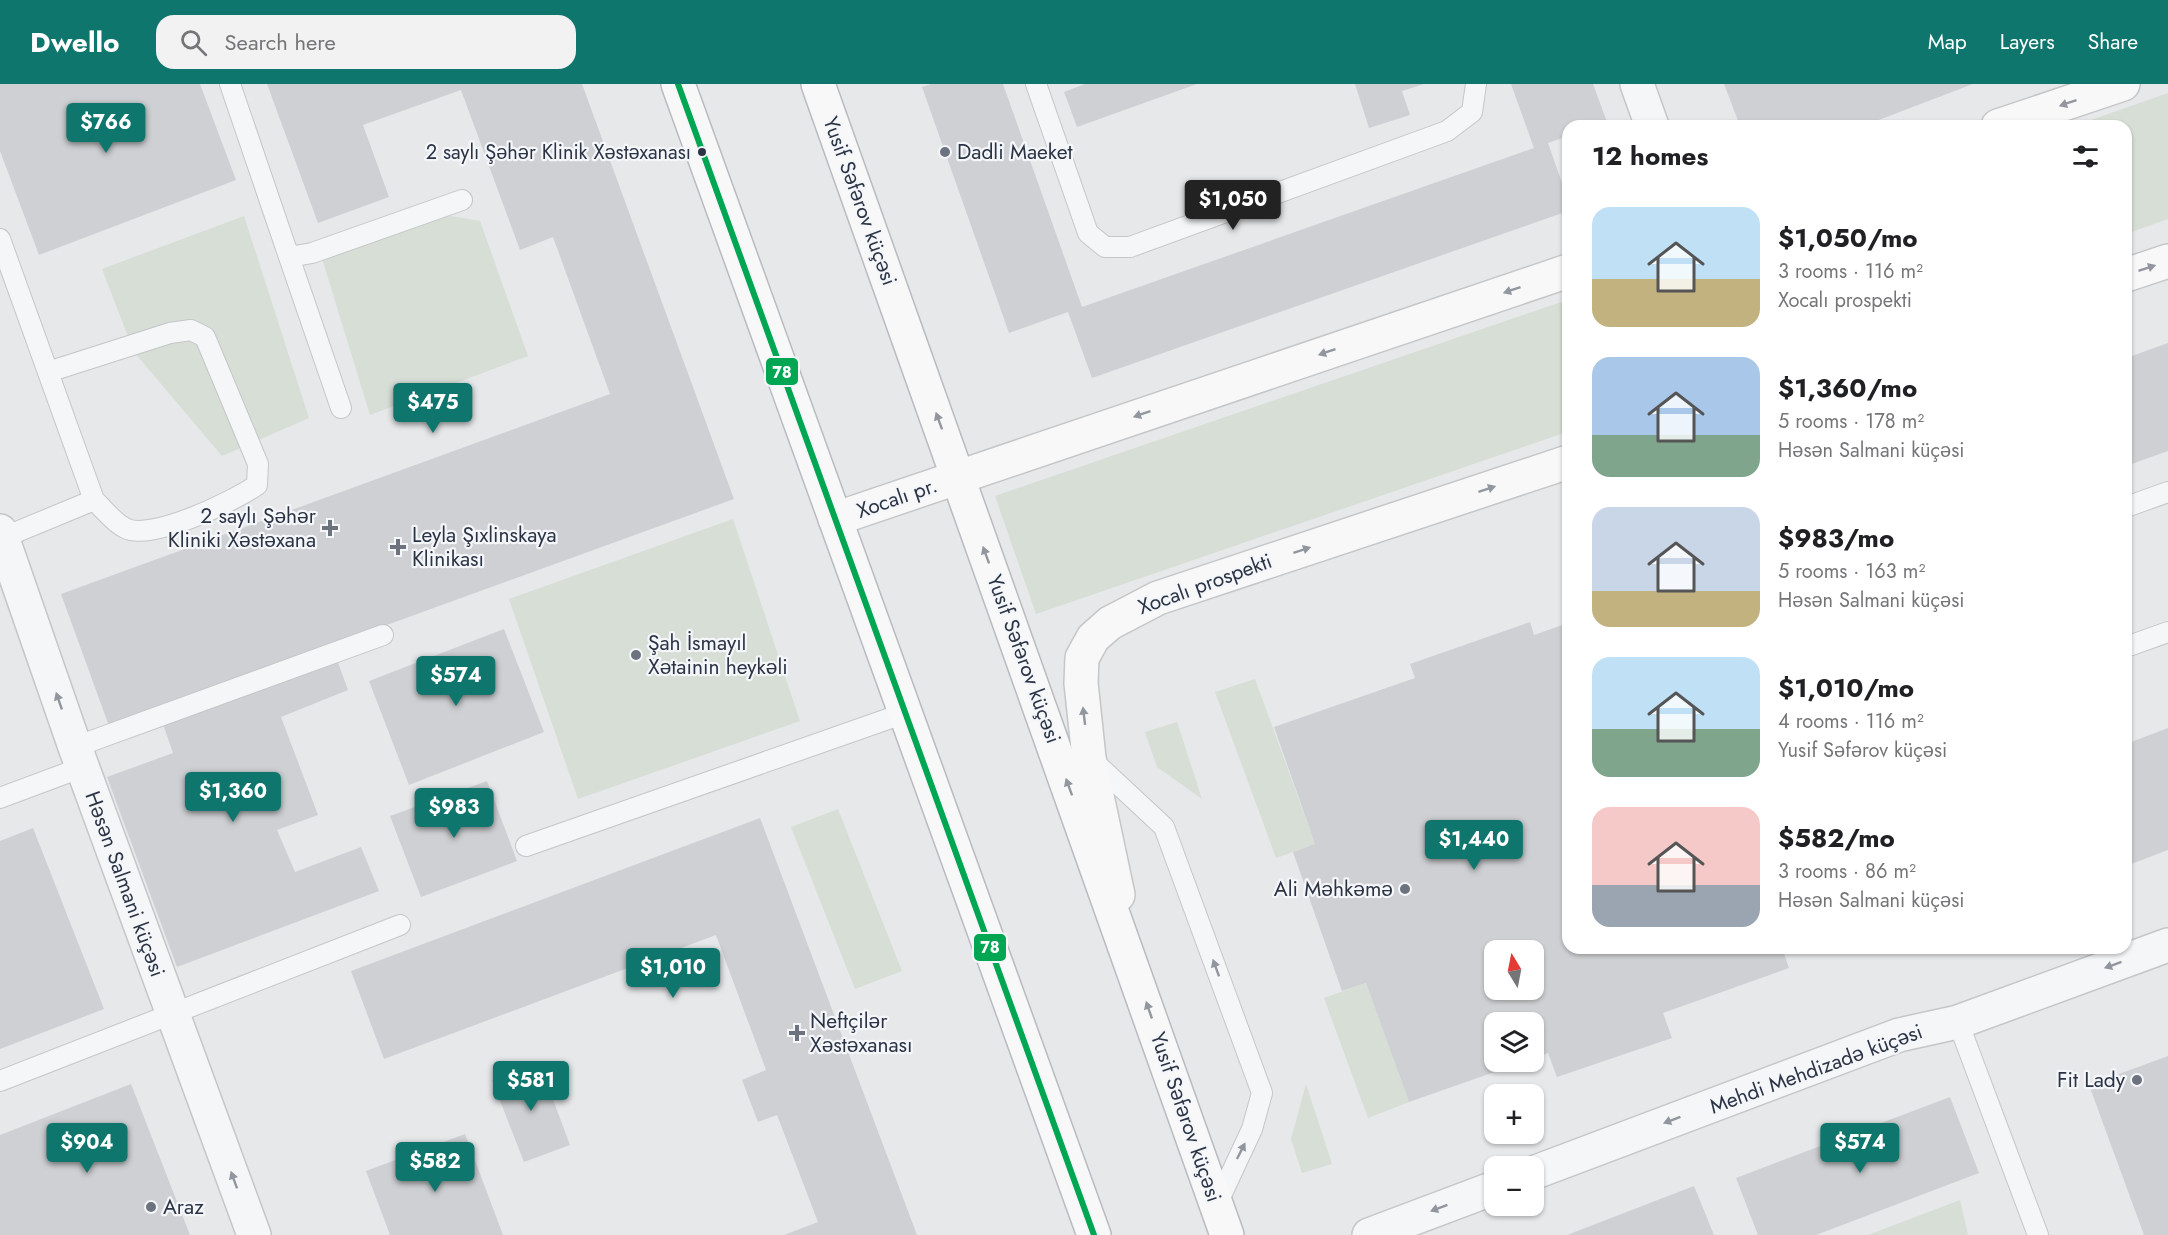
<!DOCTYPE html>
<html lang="en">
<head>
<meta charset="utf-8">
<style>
	body { margin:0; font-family:Jost,sans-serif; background:#f2f2f2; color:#202124; height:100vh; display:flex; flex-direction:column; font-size:22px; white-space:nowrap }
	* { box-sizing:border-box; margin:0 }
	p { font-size:20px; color:#757577 }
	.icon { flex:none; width:33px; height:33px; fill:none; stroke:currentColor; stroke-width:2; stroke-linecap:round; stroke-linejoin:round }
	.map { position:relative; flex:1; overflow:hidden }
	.drawer { position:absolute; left:1562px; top:36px; width:570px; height:834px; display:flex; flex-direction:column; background:#fff; border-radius:18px; box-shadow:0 2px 4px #0004 }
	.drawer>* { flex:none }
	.needle { width:39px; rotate:350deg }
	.tools { position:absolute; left:1484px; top:856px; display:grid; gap:12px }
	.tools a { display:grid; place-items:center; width:60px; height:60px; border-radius:12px; background:#fff; box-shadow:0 2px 4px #0004; font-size:30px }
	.price { position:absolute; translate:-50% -51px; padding:0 14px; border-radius:6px; background:#0f766e; color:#fff; font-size:20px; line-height:39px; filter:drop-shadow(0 2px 3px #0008) }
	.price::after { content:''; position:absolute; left:50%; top:36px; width:18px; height:14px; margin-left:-9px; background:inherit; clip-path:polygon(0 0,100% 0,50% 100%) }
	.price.selected { background:#222; color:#fff }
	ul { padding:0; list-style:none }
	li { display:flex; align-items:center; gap:18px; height:150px; padding:0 30px }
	li span { display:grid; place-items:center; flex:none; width:168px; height:120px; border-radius:18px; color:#555 }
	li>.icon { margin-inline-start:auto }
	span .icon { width:72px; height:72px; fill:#fffc; stroke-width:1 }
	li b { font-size:26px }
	h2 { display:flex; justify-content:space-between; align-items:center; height:72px; padding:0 30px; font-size:26px }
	header { display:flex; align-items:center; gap:36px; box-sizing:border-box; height:84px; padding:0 30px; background:#0f766e; color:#fff }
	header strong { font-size:28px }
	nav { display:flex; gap:33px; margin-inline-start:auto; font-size:21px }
	.search { width:420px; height:54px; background:#f2f2f2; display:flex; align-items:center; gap:15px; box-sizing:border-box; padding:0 21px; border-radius:18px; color:#757577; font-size:22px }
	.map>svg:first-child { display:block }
	.green { fill:#d6ded6 }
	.building { fill:#ced0d3; fill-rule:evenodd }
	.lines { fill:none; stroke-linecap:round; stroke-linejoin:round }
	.service-casing { stroke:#c4c6c8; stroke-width:22 }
	.minor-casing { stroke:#c4c6c8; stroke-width:36 }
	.tertiary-casing { stroke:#c4c6c8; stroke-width:36 }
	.secondary-casing { stroke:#c4c6c8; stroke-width:36 }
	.trunk-casing { stroke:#b8bbbf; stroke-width:36 }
	.service { stroke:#f5f6f7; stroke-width:20 }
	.minor { stroke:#f5f6f7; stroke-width:33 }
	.tertiary { stroke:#f5f6f7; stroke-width:33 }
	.secondary { stroke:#f8f8f8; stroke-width:33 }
	.trunk { stroke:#f8f8f8; stroke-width:33 }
	.bus-1-casing { stroke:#f4f6f9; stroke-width:10 }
	.bus-1 { stroke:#00a651; stroke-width:6 }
	.oneway { fill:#92969e }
	.oneway2 { fill:#90959e }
	.bus-dot { fill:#2b3445; stroke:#f4f6f9; stroke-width:2 }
	.poi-dot { fill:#6c737f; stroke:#f4f6f9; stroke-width:2 }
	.labels { text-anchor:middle; stroke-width:4.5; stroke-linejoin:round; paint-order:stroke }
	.bus-label { font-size:20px; fill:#2b3445; stroke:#f4f6f9; text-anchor:end }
	.poi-label { font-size:21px; fill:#2b3445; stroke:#f4f6f9; text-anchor:start }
	.street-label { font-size:21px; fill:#2b3445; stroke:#f4f6f9 }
	.line-badge { stroke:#f4f6f9; stroke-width:2 }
	.badge-label { font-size:16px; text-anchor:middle; font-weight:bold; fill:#fff }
</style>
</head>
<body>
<header>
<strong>Dwello</strong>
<div class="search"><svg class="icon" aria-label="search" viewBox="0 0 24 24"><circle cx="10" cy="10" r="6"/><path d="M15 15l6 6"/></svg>Search here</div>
<nav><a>Map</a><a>Layers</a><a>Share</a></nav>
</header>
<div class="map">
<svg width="2168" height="1151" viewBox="0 0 2168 1151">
	<rect width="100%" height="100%" fill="#e6e8ea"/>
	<path class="green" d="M2168,9v126l-42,15v-108h-52z
		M415,126l65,11 48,135 -158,59 -53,-173z
		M244,132l65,202 -87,38 -88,-104 -32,-83z
		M1567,216v132l-531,182 -41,-118z
		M733,435l67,202 -222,78 -69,-200z
		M1255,595l60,165 -39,14 -61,-166z
		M1177,638l25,77 -45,-32 -12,-35z
		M838,725l64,162 -47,18 -64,-162z
		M1366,899l43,119 -41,16 -44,-120z
		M1306,1000l26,80 -30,9 -11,-34z
		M1960,1116l8,35h-100z"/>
	<path class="building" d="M0,0h200l36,96 -197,75 -39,-104z
		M267,0h315l152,415 -625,227 -48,-132 549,-200 -57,-157 -33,13 -59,-160 -98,35 26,72 -71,26z
		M931,0h72l79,223 452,-159 -23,-64h82l14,38 -11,4h-28v10l-20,7 20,57v11l-476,167 -24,-66 -59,21 -87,-246z
		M1085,0h112l-120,43 -13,-35z
		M1355,0h69l-22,7 8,24 -41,13z
		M1724,0h249l-110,42h-123z
		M2168,259v108l-42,15v-108z
		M1530,538l4,13 34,-12v325h214l7,20 -126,45 9,25 -115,39 -9,-24 -15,6v-36h-39v39h29l-114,40 -43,-119 -24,8 -49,-139 22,-8 -41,-117 141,-49 -5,-14zM1494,867h39v39h-39z
		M504,545l40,103 -135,53 -40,-104z
		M337,576l11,30 -67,27 37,98 -41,15 18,42 66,-25 18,44 -202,76 -70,-190 66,-24 -10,-29z
		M2168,644v122l-42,16v-122z
		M487,697l30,80 -96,36 -31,-81z
		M760,734l157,417h-133l34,-13 -41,-107 -19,7 -16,-42 24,-10 -50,-135 -332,124 -33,-88z
		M33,744l71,181 -104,40v-208z
		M2168,972v179h-24l-55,-150z
		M539,978l31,83 -46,17 -32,-82z
		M131,1000l59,151h-190v-100z
		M1950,1013l29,76 -163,62h-58l-22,-57z
		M465,1050l38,101h-113l-24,-64z
		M1694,1102l20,49h-147z"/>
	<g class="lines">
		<defs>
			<path id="service" d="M230,0l59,173 23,-4 150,-53
				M1036,0l52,149 17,14h25l317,-116 25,-19 4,-28
				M0,155l94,261
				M289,173l52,151
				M2126,423l42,-15
				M2,454l92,-38c9,8 20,23 31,28 25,14 109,-27 132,-43l1,-21 -53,-127 -14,-7 -21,3 -122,39
				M2126,563l42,-15
				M75,663l308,-112
				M1091,675l73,68 98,266 -10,36 -35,75
				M0,714l83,-31
				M526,762l379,-133
				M1958,938l80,213
				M0,997l400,-156"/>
			<path id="minor" d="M1637,0l15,42
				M0,447l75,216 179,488"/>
			<path id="tertiary" d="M1533,1089l366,-138 59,-13 210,-77
				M1369,1151l125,-47"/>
			<path id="secondary" d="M1998,42l125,-42
				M2126,191l42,-14
				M835,435l733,-248
				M1118,811l-29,-137 -8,-75 1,-25 11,-20 17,-15 48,-25 410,-136"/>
			<path id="trunk" d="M678,0l416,1151
				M818,0l409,1151"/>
		</defs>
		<use href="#service" class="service-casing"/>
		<use href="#minor" class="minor-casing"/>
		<use href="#tertiary" class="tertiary-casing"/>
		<use href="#secondary" class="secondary-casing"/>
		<use href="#trunk" class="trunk-casing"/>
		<use href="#service" class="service"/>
		<use href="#minor" class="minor"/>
		<use href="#tertiary" class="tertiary"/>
		<use href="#secondary" class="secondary"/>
		<use href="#trunk" class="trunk"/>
		<defs>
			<path id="bus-1" d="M678,0l416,1151"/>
		</defs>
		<use href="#bus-1" class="bus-1-casing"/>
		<use href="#bus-1" class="bus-1"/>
	</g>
	<defs><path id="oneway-solid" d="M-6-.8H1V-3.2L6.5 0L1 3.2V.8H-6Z" transform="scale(1.5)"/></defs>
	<g class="oneway">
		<use href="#oneway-solid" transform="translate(2068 19) rotate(161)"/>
		<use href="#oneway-solid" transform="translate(2147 184) rotate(-18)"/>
		<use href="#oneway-solid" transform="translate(1512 206) rotate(161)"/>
		<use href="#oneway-solid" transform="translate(1327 268) rotate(161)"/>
		<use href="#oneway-solid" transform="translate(1142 330) rotate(161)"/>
		<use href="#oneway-solid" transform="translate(939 337) rotate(-110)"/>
		<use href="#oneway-solid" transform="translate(1487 405) rotate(-18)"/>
		<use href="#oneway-solid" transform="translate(1302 466) rotate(-18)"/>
		<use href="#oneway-solid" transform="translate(986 471) rotate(-110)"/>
		<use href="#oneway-solid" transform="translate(1084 632) rotate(-97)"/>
		<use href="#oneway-solid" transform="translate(1069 703) rotate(-110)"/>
		<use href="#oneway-solid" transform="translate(1149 926) rotate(-109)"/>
	</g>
	<g class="oneway2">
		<use href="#oneway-solid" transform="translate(59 617) rotate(-109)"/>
		<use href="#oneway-solid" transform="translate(2113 881) rotate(160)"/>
		<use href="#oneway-solid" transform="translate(1216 884) rotate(-110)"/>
		<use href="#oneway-solid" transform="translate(1672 1036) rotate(159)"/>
		<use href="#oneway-solid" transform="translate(1241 1067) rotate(-63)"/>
		<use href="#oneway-solid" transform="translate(234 1096) rotate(-110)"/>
		<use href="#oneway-solid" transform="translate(1439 1124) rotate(159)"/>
	</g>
	<circle class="bus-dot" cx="702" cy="68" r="5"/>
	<g class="poi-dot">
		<circle cx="945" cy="68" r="6"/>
		<path d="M327 435h6v6h6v6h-6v6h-6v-6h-6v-6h6z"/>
		<path d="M395 454h6v6h6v6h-6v6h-6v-6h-6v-6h6z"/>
		<circle cx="636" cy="571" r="6"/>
		<circle cx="1405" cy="805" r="6"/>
		<path d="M794 940h6v6h6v6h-6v6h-6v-6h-6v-6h6z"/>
		<circle cx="2137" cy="996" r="6"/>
		<circle cx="151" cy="1123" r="6"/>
	</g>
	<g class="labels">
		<g class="bus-label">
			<text x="691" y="75">2 saylı Şəhər Klinik Xəstəxanası</text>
		</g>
		<g class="poi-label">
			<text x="957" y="75">Dadli Maeket</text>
			<text x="316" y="439" text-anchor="end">2 saylı Şəhər<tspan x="316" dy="24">Kliniki Xəstəxana</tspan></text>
			<text x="412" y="458">Leyla Şıxlinskaya<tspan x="412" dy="24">Klinikası</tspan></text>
			<text x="648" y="566">Şah İsmayıl<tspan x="648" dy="24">Xətainin heykəli</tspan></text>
			<text x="1393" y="812" text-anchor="end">Ali Məhkəmə</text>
			<text x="810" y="944">Neftçilər<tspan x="810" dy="24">Xəstəxanası</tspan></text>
			<text x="2125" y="1003" text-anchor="end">Fit Lady</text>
			<text x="163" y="1130">Araz</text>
		</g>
		<g class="street-label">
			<text transform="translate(860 117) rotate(70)" y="7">Yusif Səfərov küçəsi</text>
			<text transform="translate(897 414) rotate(-19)" y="7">Xocalı pr.</text>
			<text transform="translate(1205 500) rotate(-20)" y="7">Xocalı prospekti</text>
			<text transform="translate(1024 575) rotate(70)" y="7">Yusif Səfərov küçəsi</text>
			<text transform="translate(125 800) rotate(70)" y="7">Həsən Salmani küçəsi</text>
			<text transform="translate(1816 985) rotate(-20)" y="7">Mehdi Mehdizadə küçəsi</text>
			<text transform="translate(1186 1033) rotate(71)" y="7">Yusif Səfərov küçəsi</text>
		</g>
	</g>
	<g class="line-badge">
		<rect x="765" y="273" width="34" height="29" rx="6" fill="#00a651"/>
		<rect x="973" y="849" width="34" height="29" rx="6" fill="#00a651"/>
	</g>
	<g class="badge-label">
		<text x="782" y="294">78</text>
		<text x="990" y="869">78</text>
	</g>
</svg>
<div class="tools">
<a><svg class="needle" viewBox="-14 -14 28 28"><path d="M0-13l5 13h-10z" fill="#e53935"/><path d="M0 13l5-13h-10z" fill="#757577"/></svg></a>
<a><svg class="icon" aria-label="layers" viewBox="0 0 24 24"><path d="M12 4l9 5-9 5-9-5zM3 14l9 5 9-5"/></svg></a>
<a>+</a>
<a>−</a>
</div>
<b class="price" style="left:106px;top:70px">$766</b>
<b class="price selected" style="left:1233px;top:147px">$1,050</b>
<b class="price" style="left:433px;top:350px">$475</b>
<b class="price" style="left:456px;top:623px">$574</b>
<b class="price" style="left:233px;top:739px">$1,360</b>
<b class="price" style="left:454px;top:755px">$983</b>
<b class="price" style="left:1474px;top:787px">$1,440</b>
<b class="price" style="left:673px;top:915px">$1,010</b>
<b class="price" style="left:531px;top:1028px">$581</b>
<b class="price" style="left:87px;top:1090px">$904</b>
<b class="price" style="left:1860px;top:1090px">$574</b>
<b class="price" style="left:435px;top:1109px">$582</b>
<section class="drawer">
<h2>12 homes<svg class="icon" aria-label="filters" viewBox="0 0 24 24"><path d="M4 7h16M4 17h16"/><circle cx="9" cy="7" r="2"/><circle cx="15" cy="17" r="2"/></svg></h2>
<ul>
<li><span style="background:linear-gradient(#bfe0f5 60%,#c2b280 0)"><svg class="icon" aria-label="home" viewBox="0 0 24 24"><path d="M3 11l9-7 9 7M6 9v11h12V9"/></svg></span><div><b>$1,050/mo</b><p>3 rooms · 116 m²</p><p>Xocalı prospekti</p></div></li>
<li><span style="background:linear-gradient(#a9c7e8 65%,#7fa58c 0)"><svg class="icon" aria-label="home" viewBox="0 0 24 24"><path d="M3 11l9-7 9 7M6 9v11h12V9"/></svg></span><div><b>$1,360/mo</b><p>5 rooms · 178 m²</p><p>Həsən Salmani küçəsi</p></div></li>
<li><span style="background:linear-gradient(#c9d6e8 70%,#c2b280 0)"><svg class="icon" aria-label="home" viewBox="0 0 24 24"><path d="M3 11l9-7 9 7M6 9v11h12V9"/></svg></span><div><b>$983/mo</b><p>5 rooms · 163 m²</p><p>Həsən Salmani küçəsi</p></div></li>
<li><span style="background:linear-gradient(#bfe0f5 60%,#7fa58c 0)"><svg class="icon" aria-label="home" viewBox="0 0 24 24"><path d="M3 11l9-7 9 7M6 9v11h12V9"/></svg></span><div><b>$1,010/mo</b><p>4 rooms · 116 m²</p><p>Yusif Səfərov küçəsi</p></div></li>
<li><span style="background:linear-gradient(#f6c9c9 65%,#9aa5b1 0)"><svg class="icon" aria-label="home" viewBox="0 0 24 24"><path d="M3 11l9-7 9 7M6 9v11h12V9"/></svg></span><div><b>$582/mo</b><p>3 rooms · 86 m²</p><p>Həsən Salmani küçəsi</p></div></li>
</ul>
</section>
</div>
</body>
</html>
